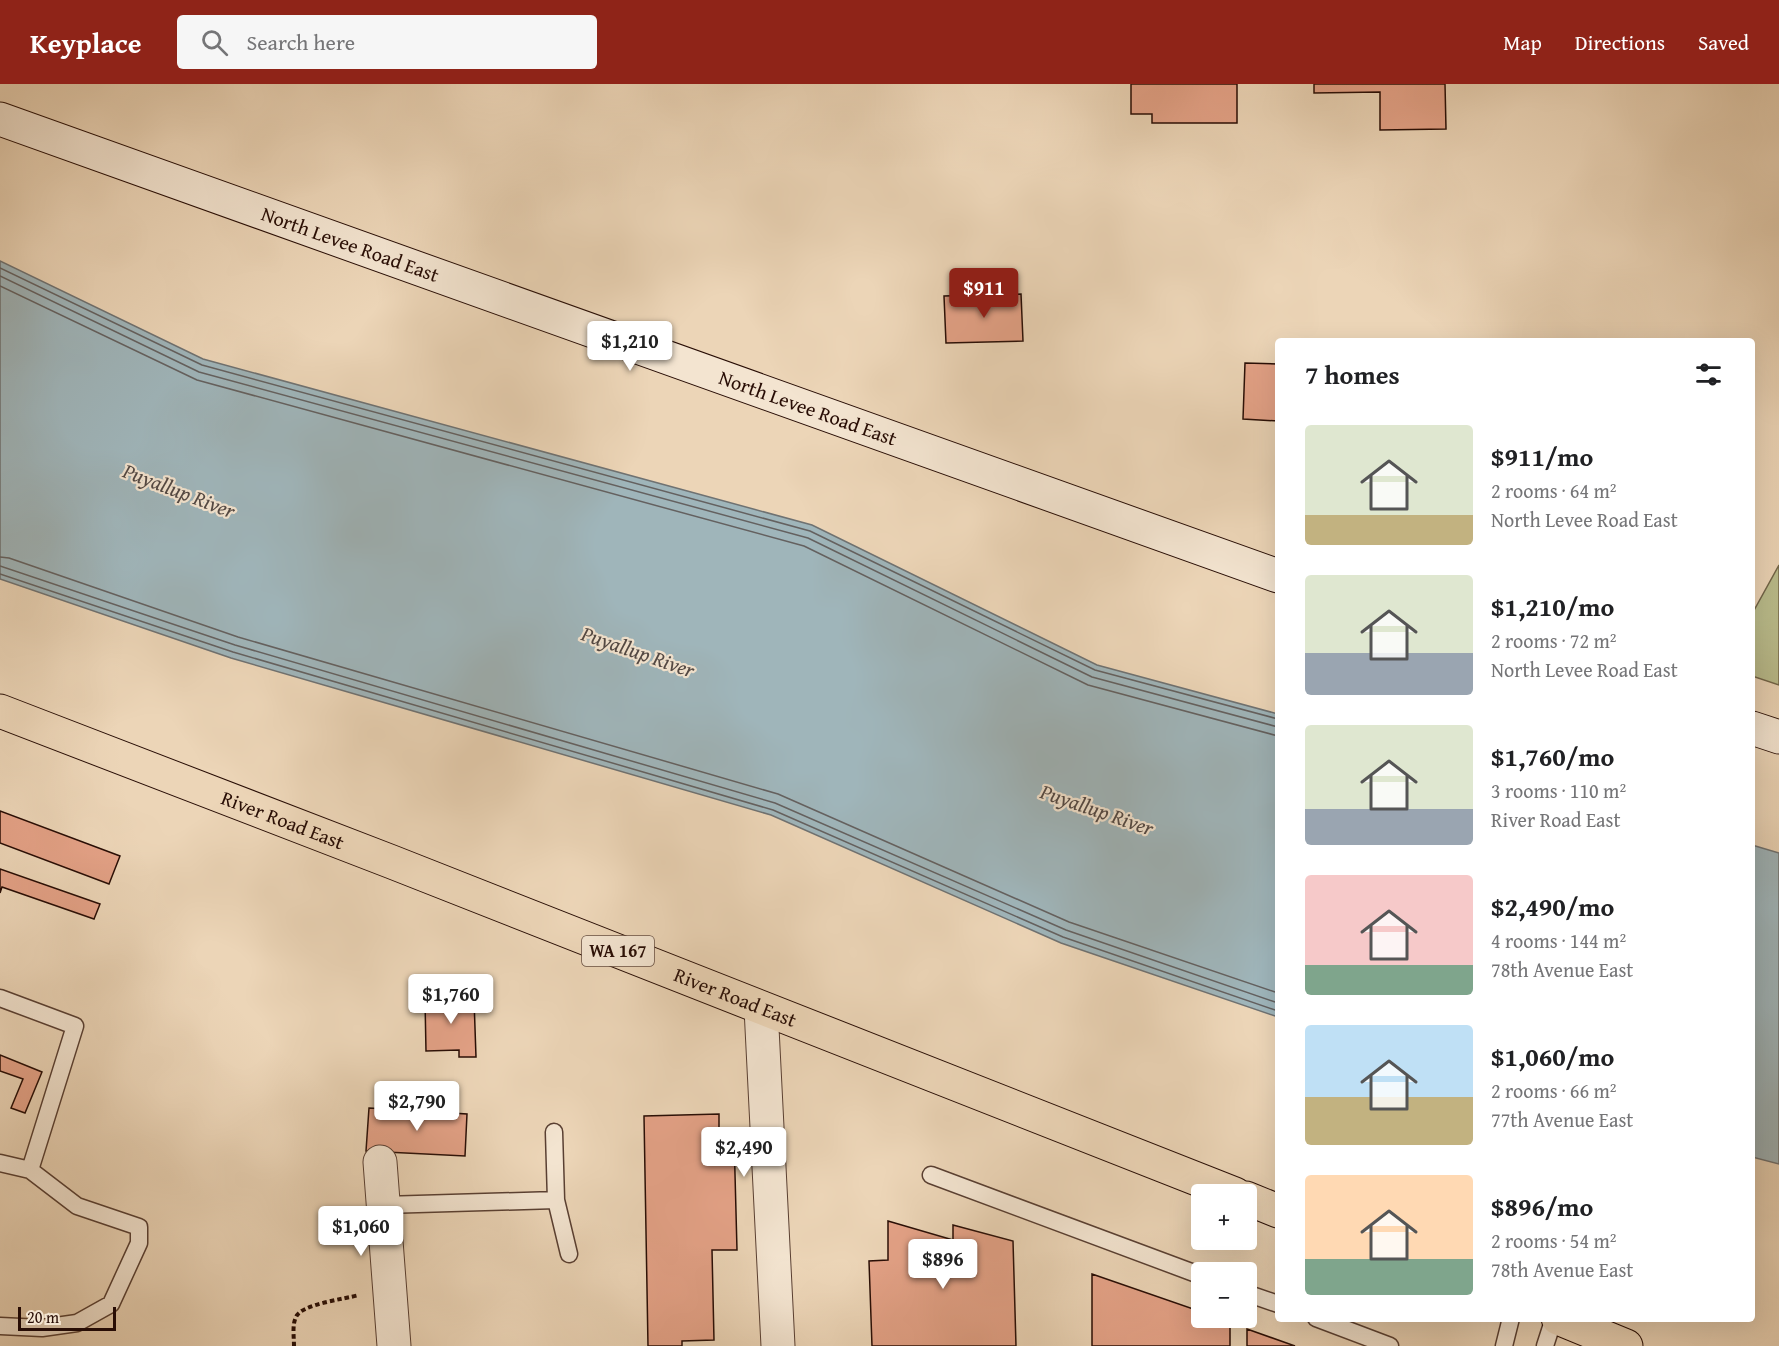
<!DOCTYPE html>
<html lang="en">
<head>
<meta charset="utf-8">
<style>
	body { margin:0; font-family:"Gentium Book Plus",serif; background:#f6f6f6; color:#202124; height:100vh; display:flex; flex-direction:column; font-size:22px; white-space:nowrap }
	* { box-sizing:border-box; margin:0 }
	p { font-size:20px; color:#757577 }
	.icon { flex:none; width:33px; height:33px; fill:none; stroke:currentColor; stroke-width:2; stroke-linecap:round; stroke-linejoin:round }
	.map { position:relative; flex:1; overflow:hidden }
	.side { position:absolute; left:1275px; top:254px; width:480px; height:984px; display:flex; flex-direction:column; background:#fff; border-radius:6px; box-shadow:0 6px 24px #0002 }
	.side>* { flex:none }
	.tools { position:absolute; left:1191px; top:1100px; display:grid; gap:12px }
	.tools a { display:grid; place-items:center; width:66px; height:66px; border-radius:6px; background:#fff; box-shadow:0 6px 24px #0002; font-size:30px }
	.scale { position:absolute; left:18px; bottom:15px; width:98px; box-sizing:border-box; padding-left:6px; border:3px solid #280d05; border-top:0; font-size:16px; line-height:21px; white-space:nowrap; color:#280d05; -webkit-text-stroke:4px #f3e4d0; paint-order:stroke }
	.price { position:absolute; translate:-50% -51px; padding:0 14px; border-radius:6px; background:#fff; color:#222; font-size:20px; line-height:39px; filter:drop-shadow(0 2px 3px #0008) }
	.price::after { content:''; position:absolute; left:50%; top:36px; width:18px; height:14px; margin-left:-9px; background:inherit; clip-path:polygon(0 0,100% 0,50% 100%) }
	.price.active { background:#8f2418; color:#fff }
	ul { padding:0; list-style:none }
	li { display:flex; align-items:center; gap:18px; height:150px; padding:0 30px }
	li span { display:grid; place-items:center; flex:none; width:168px; height:120px; border-radius:6px; color:#555 }
	li>.icon { margin-inline-start:auto }
	span .icon { width:72px; height:72px; fill:#fffc; stroke-width:1 }
	li b { font-size:26px }
	h2 { display:flex; justify-content:space-between; align-items:center; height:72px; padding:0 30px; font-size:26px }
	header { display:flex; align-items:center; gap:36px; box-sizing:border-box; height:84px; padding:0 30px; background:#8f2418; color:#fff }
	header strong { font-size:28px }
	nav { display:flex; gap:33px; margin-inline-start:auto; font-size:21px }
	.search { width:420px; height:54px; background:#f6f6f6; display:flex; align-items:center; gap:15px; box-sizing:border-box; padding:0 21px; border-radius:6px; color:#757577; font-size:22px }
	.map>svg:first-child { display:block }
	.green { fill:#babd8d; stroke:#716549; stroke-width:1.5 }
	.water { fill:#9fb5ba; stroke:#6f7272; stroke-width:1.5 }
	.lines { fill:none; stroke-linecap:round; stroke-linejoin:round }
	.shore { stroke:#646160; stroke-width:1.5 }
	.building { fill:#e4a287; stroke:#280d05; stroke-width:1.5 }
	.lane-casing { stroke:#593f32; stroke-width:19 }
	.street-casing { stroke:#593f32; stroke-width:35 }
	.secondary-casing { stroke:#280d05; stroke-width:35 }
	.primary-casing { stroke:#280d05; stroke-width:35 }
	.path { stroke:#280d05; stroke-width:4; stroke-dasharray:4.5 3; stroke-linecap:butt }
	.lane { stroke:#f3e4d0; stroke-width:16 }
	.street { stroke:#f3e4d0; stroke-width:33 }
	.secondary { stroke:#f3e4d0; stroke-width:33 }
	.primary { stroke:#ecd5b7; stroke-width:33 }
	.labels { text-anchor:middle; stroke-width:4.5; stroke-linejoin:round; paint-order:stroke }
	.shield { fill:#f3e4d0; stroke:#654e42; stroke-width:1.5 }
	.shield-label { font-size:18px; font-weight:bold; fill:#280d05 }
	.street-label { font-size:20px; fill:#280d05; stroke:#f3e4d0 }
	.water-label { font-size:21px; font-style:italic; fill:#524844; stroke:#f3e4d0 }
</style>
</head>
<body>
<header>
<strong>Keyplace</strong>
<div class="search"><svg class="icon" aria-label="search" viewBox="0 0 24 24"><circle cx="10" cy="10" r="6"/><path d="M15 15l6 6"/></svg>Search here</div>
<nav><a>Map</a><a>Directions</a><a>Saved</a></nav>
</header>
<div class="map">
<svg width="1779" height="1262" viewBox="0 0 1779 1262">
	<rect width="100%" height="100%" fill="#ecd5b7"/>
	<filter id="stains"><feTurbulence type="fractalNoise" baseFrequency=".00333" numOctaves="4"/><feColorMatrix values="0 0 0 0 .2 0 0 0 0 .09 0 0 0 0 .02 0 0 0 .5 -.17"/></filter>
	<radialGradient id="worn" r=".72"><stop offset=".6" stop-color="#630" stop-opacity="0"/><stop offset="1" stop-color="#630" stop-opacity=".3"/></radialGradient>
	<path class="green" d="M1779,481v120l-27,-9v-62z"/>
	<path class="water" d="M0,177l203,98 609,166 285,140 181,49v303l-217,-74 -290,-128 -540,-157 -231,-79z
		M1752,761l27,8v311l-27,-7z"/>
	<g class="lines">
		<path class="shore" d="M0,184l202,97 608,166 285,139 183,49
			M0,192l199,96 609,166 284,139 186,50
			M0,202l197,94 607,166 284,139 190,51
			M0,473l9,1 229,79 540,157 291,128 209,71
			M0,482l235,79 540,158 291,127 212,73
			M0,490l233,78 540,158 290,127 215,74"/>
	</g>
	<path class="building" d="M1131,0h106v39h-85v-9h-21z
		M1314,0h131l1,45 -66,1v-38l-66,1z
		M1021,210l2,47 -77,2 -2,-47z
		M1245,279l33,1v57l-35,-2z
		M0,727l120,45 -11,28 -109,-41z
		M0,785l100,35 -6,15 -92,-32 -2,6z
		M446,910h12v5h16l2,58h-17v-7l-33,1 -1,-51 21,-1z
		M0,971l42,17 -17,41 -14,-5 12,-29 -23,-8z
		M369,1024l98,6 -2,42 -99,-5z
		M719,1030v22h15l3,114h-25l2,90 -32,1v5h-34l-4,-230z
		M888,1137l65,19v-15l60,16 3,105h-144l-3,-85 19,-1z
		M1092,1190l110,38v5h13l15,5v24h-138z
		M1247,1245l48,17h-48z"/>
	<g class="lines">
		<defs>
			<path id="lane" d="M0,914l75,28 -45,144 -30,-7
				M931,1091l271,101
				M556,1116l13,54
				M384,1121l172,-5 -2,-68
				M1246,1209l32,11
				M1316,1234l74,28
				M0,1242l42,2 35,-5 34,-19 28,-61v-16l-62,-21 -47,-36
				M1504,1262l7,-28
				M1545,1262l9,-28"/>
			<path id="street" d="M761,924l17,338
				M380,1078l14,184"/>
			<g id="secondary">
				<path id="s1" d="M0,35l1278,457"/>
				<path d="M1752,644l27,9"/>
			</g>
			<g id="primary">
				<path id="s2" d="M0,627l392,151 843,332"/>
				<path d="M1246,1114l32,13"/>
				<path d="M1558,1234l68,28"/>
			</g>
		</defs>
		<use href="#lane" class="lane-casing"/>
		<use href="#street" class="street-casing"/>
		<use href="#secondary" class="secondary-casing"/>
		<use href="#primary" class="primary-casing"/>
		<path class="path" d="M294,1262c0,-9 -2,-21 2,-29 5,-13 49,-18 63,-22"/>
		<use href="#lane" class="lane"/>
		<use href="#street" class="street"/>
		<use href="#secondary" class="secondary"/>
		<use href="#primary" class="primary"/>
	</g>
	<g class="labels">
		<rect class="shield" x="582" y="852" width="72" height="30" rx="4.5"/>
		<g class="shield-label">
			<text x="618" y="873">WA 167</text>
		</g>
		<g class="street-label">
			<text dy="7" stroke="none"><textPath href="#s1" startOffset="372">North Levee Road East</textPath></text>
			<text dy="7" stroke="none"><textPath href="#s1" startOffset="858">North Levee Road East</textPath></text>
			<text dy="7" stroke="none"><textPath href="#s2" startOffset="303">River Road East</textPath></text>
			<text dy="7" stroke="none"><textPath href="#s2" startOffset="789">River Road East</textPath></text>
		</g>
		<g class="water-label">
			<text transform="translate(179 407) rotate(21)" y="7">Puyallup River</text>
			<text transform="translate(638 568) rotate(19)" y="7">Puyallup River</text>
			<text transform="translate(1097 726) rotate(19)" y="7">Puyallup River</text>
		</g>
	</g>
	<rect width="100%" height="100%" filter="url(#stains)"/>
	<rect width="100%" height="100%" fill="url(#worn)"/>
</svg>
<div class="tools">
<a>+</a>
<a>−</a>
</div>
<div class="scale">20 m</div>
<b class="price active" style="left:984px;top:235px">$911</b>
<b class="price" style="left:630px;top:288px">$1,210</b>
<b class="price" style="left:451px;top:941px">$1,760</b>
<b class="price" style="left:417px;top:1048px">$2,790</b>
<b class="price" style="left:744px;top:1094px">$2,490</b>
<b class="price" style="left:361px;top:1173px">$1,060</b>
<b class="price" style="left:943px;top:1206px">$896</b>
<section class="side">
<h2>7 homes<svg class="icon" aria-label="filters" viewBox="0 0 24 24"><path d="M4 7h16M4 17h16"/><circle cx="9" cy="7" r="2"/><circle cx="15" cy="17" r="2"/></svg></h2>
<ul>
<li><span style="background:linear-gradient(#dfe7d0 75%,#c2b280 0)"><svg class="icon" aria-label="home" viewBox="0 0 24 24"><path d="M3 11l9-7 9 7M6 9v11h12V9"/></svg></span><div><b>$911/mo</b><p>2 rooms · 64 m²</p><p>North Levee Road East</p></div></li>
<li><span style="background:linear-gradient(#dfe7d0 65%,#9aa5b1 0)"><svg class="icon" aria-label="home" viewBox="0 0 24 24"><path d="M3 11l9-7 9 7M6 9v11h12V9"/></svg></span><div><b>$1,210/mo</b><p>2 rooms · 72 m²</p><p>North Levee Road East</p></div></li>
<li><span style="background:linear-gradient(#dfe7d0 70%,#9aa5b1 0)"><svg class="icon" aria-label="home" viewBox="0 0 24 24"><path d="M3 11l9-7 9 7M6 9v11h12V9"/></svg></span><div><b>$1,760/mo</b><p>3 rooms · 110 m²</p><p>River Road East</p></div></li>
<li><span style="background:linear-gradient(#f6c9c9 75%,#7fa58c 0)"><svg class="icon" aria-label="home" viewBox="0 0 24 24"><path d="M3 11l9-7 9 7M6 9v11h12V9"/></svg></span><div><b>$2,490/mo</b><p>4 rooms · 144 m²</p><p>78th Avenue East</p></div></li>
<li><span style="background:linear-gradient(#bfe0f5 60%,#c2b280 0)"><svg class="icon" aria-label="home" viewBox="0 0 24 24"><path d="M3 11l9-7 9 7M6 9v11h12V9"/></svg></span><div><b>$1,060/mo</b><p>2 rooms · 66 m²</p><p>77th Avenue East</p></div></li>
<li><span style="background:linear-gradient(#ffd9b3 70%,#7fa58c 0)"><svg class="icon" aria-label="home" viewBox="0 0 24 24"><path d="M3 11l9-7 9 7M6 9v11h12V9"/></svg></span><div><b>$896/mo</b><p>2 rooms · 54 m²</p><p>78th Avenue East</p></div></li>
</ul>
</section>
</div>
</body>
</html>
